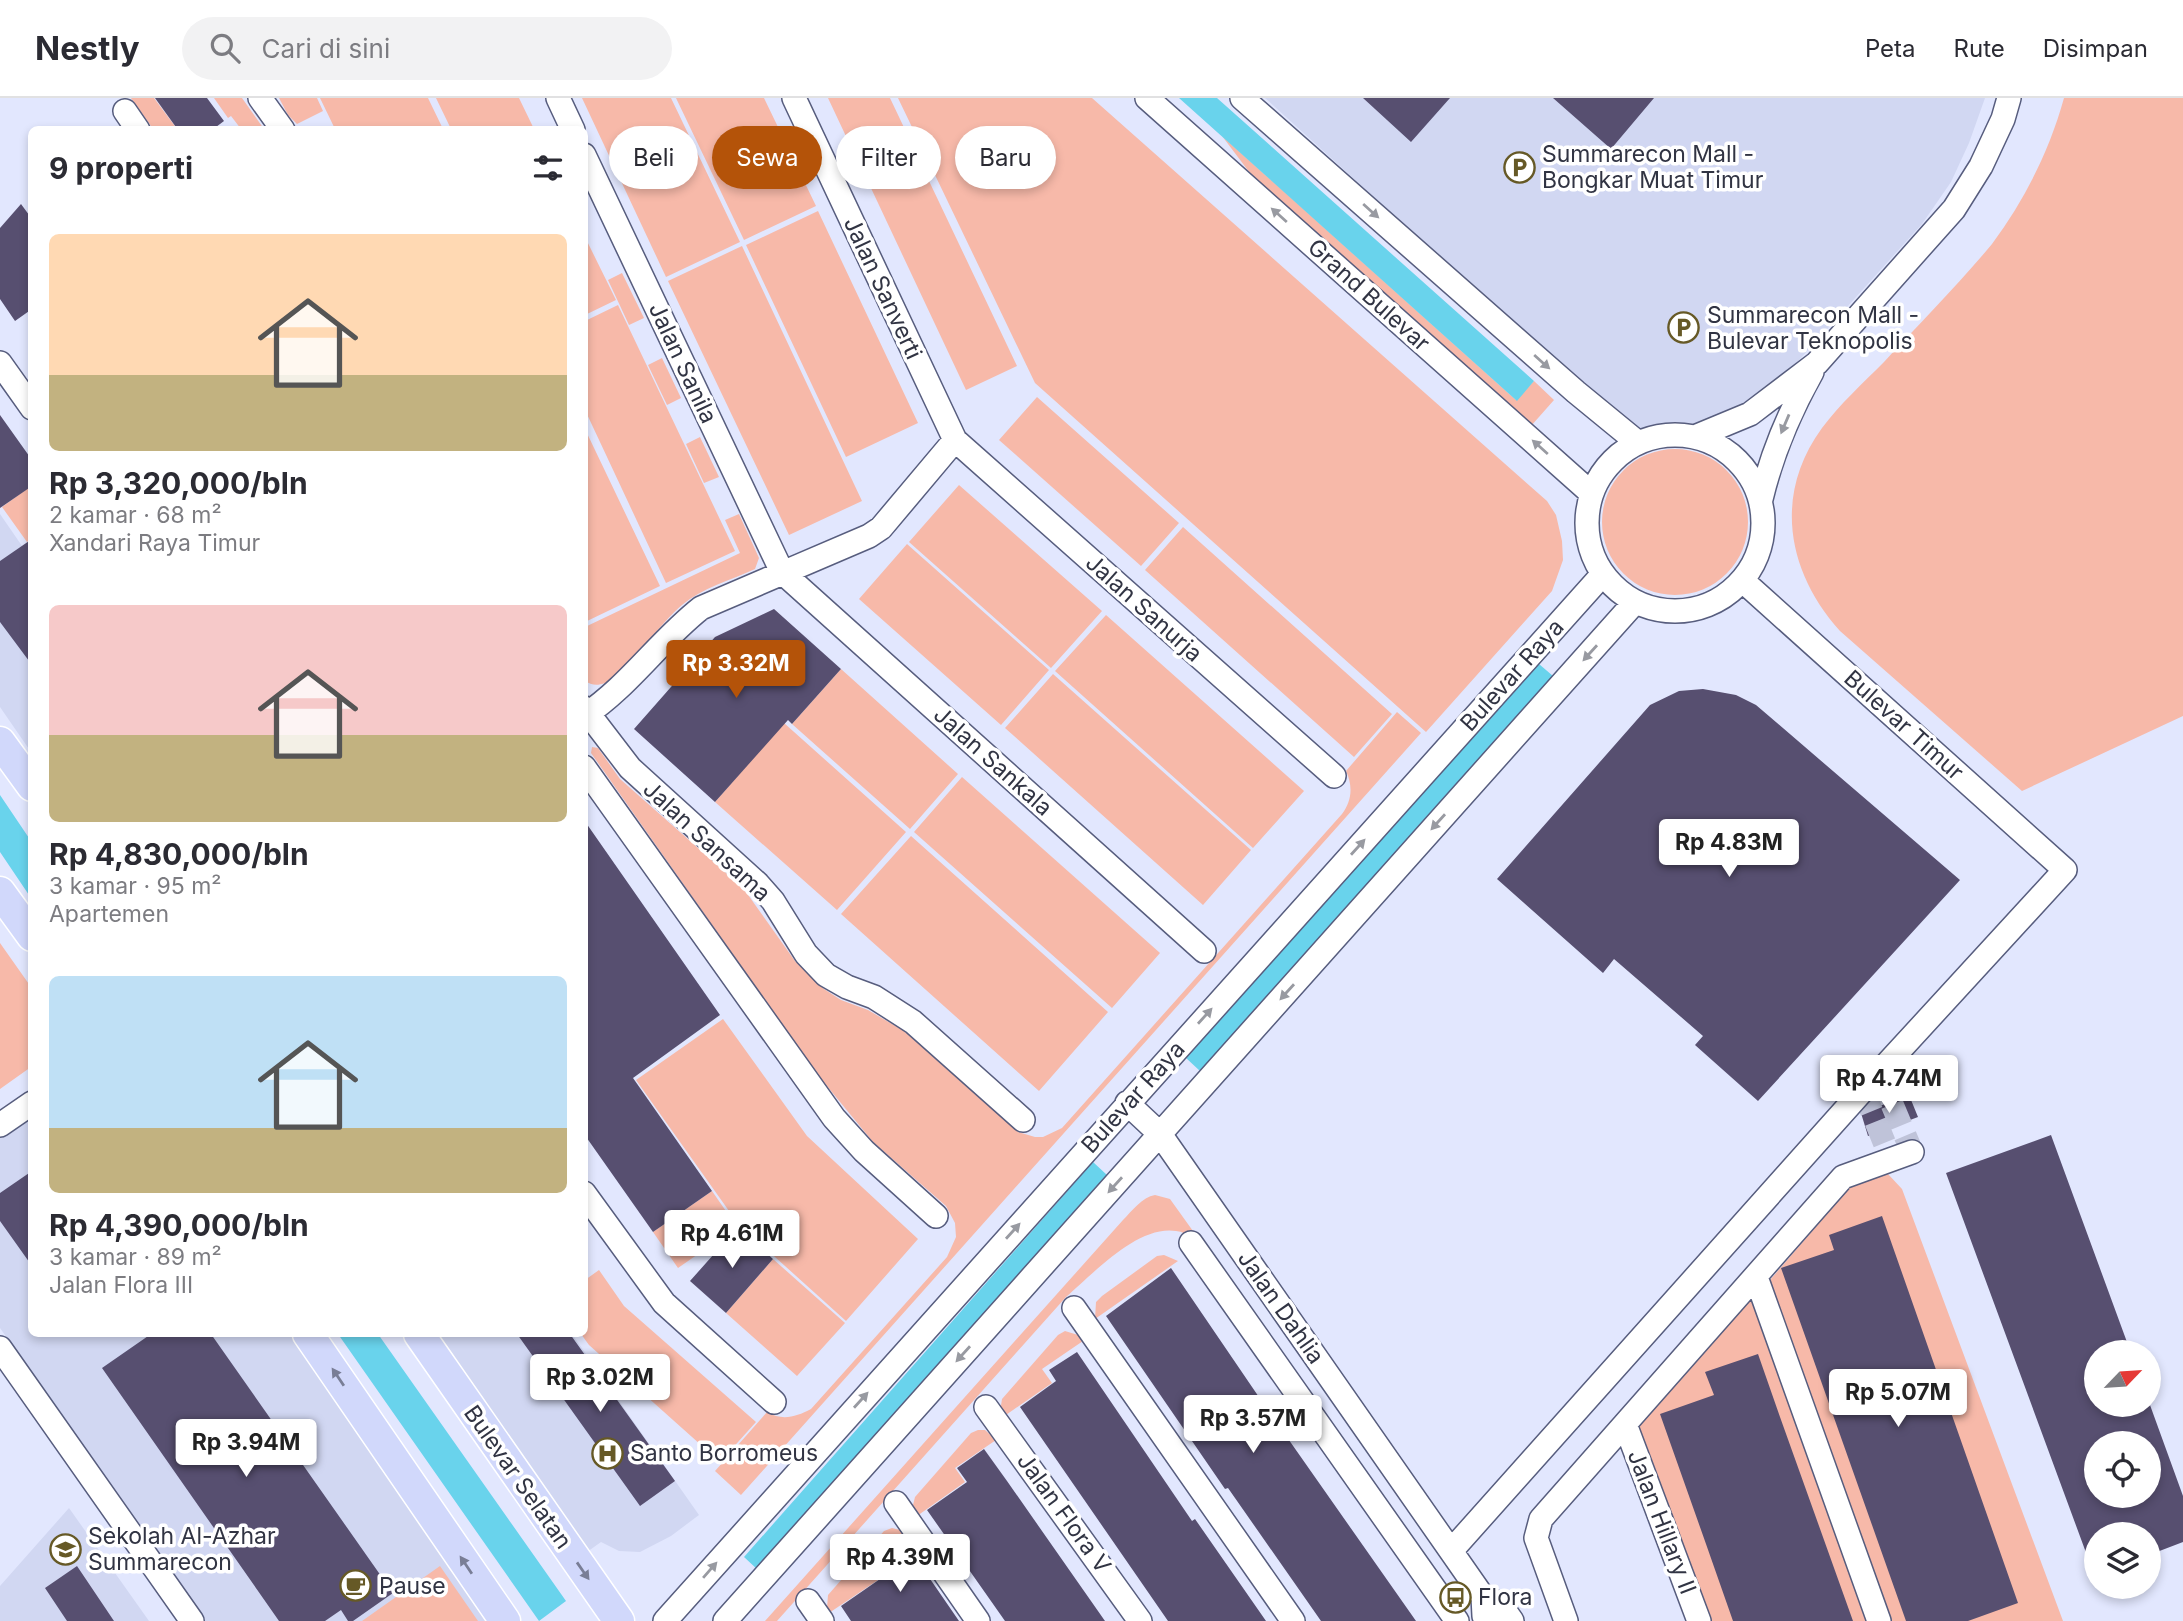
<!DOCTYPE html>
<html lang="id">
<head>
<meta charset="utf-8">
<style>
	body { margin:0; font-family:Inter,sans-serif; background:#f2f2f3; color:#2b2b33; height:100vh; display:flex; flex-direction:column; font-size:26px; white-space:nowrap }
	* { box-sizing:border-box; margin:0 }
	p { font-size:23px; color:#7c7c81 }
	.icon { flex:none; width:38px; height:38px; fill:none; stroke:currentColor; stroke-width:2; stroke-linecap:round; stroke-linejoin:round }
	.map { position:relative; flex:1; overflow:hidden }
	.drawer { position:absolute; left:28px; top:28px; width:560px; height:1211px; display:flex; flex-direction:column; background:#fff; border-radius:10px; box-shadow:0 4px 10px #0003 }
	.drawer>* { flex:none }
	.hud { position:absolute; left:609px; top:28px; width:665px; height:63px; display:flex; gap:14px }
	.needle { width:46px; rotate:65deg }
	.buttons { position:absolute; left:2084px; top:1242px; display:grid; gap:14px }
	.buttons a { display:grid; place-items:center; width:77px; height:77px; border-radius:50%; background:#fff; box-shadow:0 4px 10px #0003; font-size:35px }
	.price { position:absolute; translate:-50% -60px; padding:0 16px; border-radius:7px; background:#fff; color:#222; font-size:23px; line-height:46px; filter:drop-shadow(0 2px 4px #0008) }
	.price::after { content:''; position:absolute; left:50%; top:42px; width:21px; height:16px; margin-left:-10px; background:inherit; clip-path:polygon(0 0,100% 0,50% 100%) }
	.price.active { background:#b45309; color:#fff }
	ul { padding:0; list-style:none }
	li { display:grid; align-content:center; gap:14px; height:371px; padding:0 21px }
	li span { display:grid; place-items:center; height:217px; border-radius:10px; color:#555 }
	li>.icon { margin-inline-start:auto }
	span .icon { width:126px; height:126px; fill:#fffc; stroke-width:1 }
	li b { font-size:30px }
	h2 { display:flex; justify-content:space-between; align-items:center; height:84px; padding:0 21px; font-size:30px }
	.pill { padding:0 24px; border-radius:32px; background:#fff; box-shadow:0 4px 10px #0003; font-size:24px; line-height:63px }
	.pill.active { background:#b45309; color:#fff }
	header { display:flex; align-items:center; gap:42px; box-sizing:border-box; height:98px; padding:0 35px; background:#fff; border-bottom:2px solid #e1e1e2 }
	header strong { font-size:33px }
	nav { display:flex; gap:38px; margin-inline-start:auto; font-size:24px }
	.search { width:490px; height:63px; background:#f2f2f3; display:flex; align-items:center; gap:18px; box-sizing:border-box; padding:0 24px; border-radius:38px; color:#7c7c81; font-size:26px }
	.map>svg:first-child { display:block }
	.built { fill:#d1d7f2 }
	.green { fill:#f7b9a9 }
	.water { fill:#69d3ec }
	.building { fill:#574f70; fill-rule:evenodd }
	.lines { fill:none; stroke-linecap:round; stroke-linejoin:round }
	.minor-tunnel { stroke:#bfc3d9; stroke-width:23; stroke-dasharray:23 11; stroke-linecap:butt }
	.minor-casing { stroke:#575d7e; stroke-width:26 }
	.major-casing { stroke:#fff; stroke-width:33 }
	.minor { stroke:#fff; stroke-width:23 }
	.major { stroke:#d1d8fb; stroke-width:30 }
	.oneway { fill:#989aa1 }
	.oneway2 { fill:#797e96 }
	.labels { text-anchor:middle; stroke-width:7; stroke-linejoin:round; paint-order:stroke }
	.poi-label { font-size:23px; fill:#313443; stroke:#fff; text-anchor:start }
	.street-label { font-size:23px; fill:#313443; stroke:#fff }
</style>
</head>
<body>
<header>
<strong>Nestly</strong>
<div class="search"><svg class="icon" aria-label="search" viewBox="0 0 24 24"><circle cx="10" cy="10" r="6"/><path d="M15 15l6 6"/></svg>Cari di sini</div>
<nav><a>Peta</a><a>Rute</a><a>Disimpan</a></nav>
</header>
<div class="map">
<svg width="2183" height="1523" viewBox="0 0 2183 1523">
	<rect width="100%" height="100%" fill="#e2e7fe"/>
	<path class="built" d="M1265,0h720l-16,45 -18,39 -29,42 -121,134 -51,48 -51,30 -70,-7z
		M0,416l31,45v193l-31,-45z
		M31,1014l1,222h268l197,287h-292l-205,-293v-193z
		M434,1236h138l127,181 -28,21 -31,16 -21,-1 -18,-9 -14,10z
		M69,1410l80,113h-149v-35z"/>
	<path class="green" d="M131,0h23l23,31h-24z
		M214,0h28l22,31h-23l-10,-13 -3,2z
		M279,0h38l6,13 -26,13 -9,-9z
		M320,0h108l15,31h-108z
		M436,0h83l15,31h-83z
		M582,0h89l69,144 -74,35z
		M676,0h88l52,108 -72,34z
		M828,0h62l28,59 -51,24z
		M898,0h194l455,403 9,14 6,26 1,19 -11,31 -126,141 -391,-349z
		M2064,0h119v618l-161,75 -182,-160c-53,-59 -67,-136 -18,-203 18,-24 41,-45 62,-66 36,-39 74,-77 108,-118 33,-45 57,-92 72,-146z
		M1222,38l294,264 18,-19 20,19 -23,26 -275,-245z
		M920,64l97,204 -51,24 -96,-204z
		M818,113l100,212 -72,34 -100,-212z
		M584,137l32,65 -31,15h-1z
		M742,148l120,255 -73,34 -121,-254z
		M622,175l22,45 -15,7 -21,-45z
		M618,207l117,246 -69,32 -81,-173v-89z
		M662,260l19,40 -14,7 -19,-40z
		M1037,299l142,126 -38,43 -142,-126z
		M584,329l76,159 -75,36h-1z
		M700,339l19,40 -15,6 -18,-39z
		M1602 424a73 73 0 1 1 146 0a73 73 0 1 1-146 0Z
		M959,387l143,126 -51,57 -142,-126z
		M31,388v53l-4,3 -25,-35z
		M739,416l20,44 -4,11c-24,11 -53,19 -73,36 -20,16 -59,71 -77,78 -8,3 -14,2 -20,-2v-54l155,-74 -15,-33z
		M1183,429l209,187 -38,43 -209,-187z
		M907,446l142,126 -48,55 -142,-126z
		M1106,517l198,176 -51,57 -198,-177z
		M841,571l117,105 -48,55 -118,-105z
		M1053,576l198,176 -48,55 -198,-177z
		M1397,614l24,21 -680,762 -26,-24 52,-59c15,9 29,5 44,-3l136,-152 9,-20 -1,-14 -9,-17 -73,-64 -56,-68 -226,-321 1,-6 6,1 22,31 112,99 14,14 49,69 29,28 17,11 27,10 36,21 114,101 17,5h8l19,-9 280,-314c10,-13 11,-28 4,-43z
		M784,625l122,109 -69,78 -122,-108z
		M962,679l198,176 -48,55 -198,-176z
		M911,738l197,176 -69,79 -198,-177z
		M0,845l31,44v80l-31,22z
		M723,921l84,117 111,103 -72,82 -71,-64 -46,-46 -93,-131z
		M1888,1076l14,15 161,432h-171l-122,-341 80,-93z
		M712,1093l25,36 -59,41 -25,-36z
		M1155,1097l15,4 38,53c-9,-8 -20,-20 -32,-21 -39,-6 -83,43 -110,66l-289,324h-12l358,-401c9,-9 19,-23 32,-25z
		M1164,1157l14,6 -83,58 1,-17 6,-6 55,-40z
		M773,1161l72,64 -48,53 -71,-63z
		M599,1172l25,36 132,116 -36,40 -131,-117 -8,-11h3l1,-54z
		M1752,1200l116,323h-157l-74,-195z
		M1065,1233l13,4 5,6 -41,28 10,14 -49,34 -3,-5 2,-13 56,-64z
		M978,1332h7l11,10 -41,28 10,14 -48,34 -4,-11 2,-8 56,-64z
		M892,1430l12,3 5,6 -40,29 9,14 -49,33 -2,-5 1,-13 56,-64z
		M440,1468l38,55h-116z"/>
	<path class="water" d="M1179,0h38l317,283 -17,20z
		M1539,566l14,12 -353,395 -14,-13z
		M0,697l31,46v57l-31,-46z
		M1093,1064l14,13 -349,395 -14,-13z
		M338,1236h40l188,267 -27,20z"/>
	<path class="building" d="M155,0h52l17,23 -12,9h-34z
		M1363,0h87l-39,44z
		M1553,0h101l-43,51z
		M21,106l11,15v90l-17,12 -15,-22v-71z
		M0,317l32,45v26l-32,22z
		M32,441v126l-32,-43v-61z
		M774,511l67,60 -49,55 -4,-4 -73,82 -81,-73 81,-92z
		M1703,591l33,6 20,10 204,175 -202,221 -63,-56 8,-9 -89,-77 -11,14 -106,-94 153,-174 29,-14z
		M584,722l136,195 -87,63 79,113 -59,41 -69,-98z
		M1909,997l9,22 -50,19 -7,-23z
		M2051,1037l80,218h-35v52h54l33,91v46l-34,13v-20h-53v42h-1l-149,-404zM2096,1346h53v52h-53z
		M32,1073v95l-32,-45v-28z
		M1882,1118l136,387 -50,18h-62l-125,-353 53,-18 -5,-15z
		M738,1129l35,32 -47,54 -36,-32z
		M1171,1170l94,138 151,215h-95l-93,-133 -3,1 -119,-173z
		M151,1236h60l182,259 -40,28h-5l-7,-11 -16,11h-46l-177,-253z
		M517,1236h53l105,147 -35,25z
		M1077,1254l115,169 3,-2 71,102h-98l-148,-214 36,-26 -7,-11z
		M1758,1256l22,63 73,204h-120l-27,-77 -46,-130 54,-19 -9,-23z
		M984,1351l23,32 98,140h-100l-78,-111 40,-28 -10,-14z
		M906,1446l53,77h-108l-10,-15 39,-27 -8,-12z
		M77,1468l37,55h-47l-22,-33z"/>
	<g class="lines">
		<path class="minor-tunnel" d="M1879,975l33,79
			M1863,992l28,69"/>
		<defs>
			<path id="minor" d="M260,0l23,32
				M558,0l15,32
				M794,0l161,342 379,336
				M1147,0l444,395
				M1242,0l334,294 61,50
				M125,13l13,19
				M584,57l198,417 422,379
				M0,265l32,45
				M1587 425a88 88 0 1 1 176 0a88 88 0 1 1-176 0Z
				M1697,338l53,-22 67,-51 137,-154 27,-43 22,-47 6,-21
				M1761,401c11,-46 28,-86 51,-127
				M584,610l46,60 128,116 15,17 33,53 20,21 21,12 27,10 39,25 110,98
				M584,618c45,-30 75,-75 117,-108l168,-72 12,-8 74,-88
				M584,669l250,351 30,33 72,65
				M1127,1005l33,31 323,463
				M0,1027l32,-22
				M584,1095l80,110 110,99
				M1191,1145l266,378
				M1756,1179l123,344
				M1074,1210l219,313
				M0,1250l192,273
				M986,1309l154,214
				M1625,1326l74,197
				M896,1405l82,118
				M1451,1453l412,-461 202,-220 -322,-289
				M808,1503l14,20
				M665,1523l938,-1047
				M725,1523l910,-1019
				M1488,1523l-4,-5 -1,-19 17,7 12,17
				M1566,1523l-30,-83 5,-19 302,-342 69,-25"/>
			<path id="major" d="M0,644l32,44
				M0,794l32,44
				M308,1236l197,287
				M419,1236l200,287"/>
		</defs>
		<use href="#minor" class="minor-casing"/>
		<use href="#major" class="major-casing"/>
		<use href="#minor" class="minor"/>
		<use href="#major" class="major"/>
	</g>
	<defs><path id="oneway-solid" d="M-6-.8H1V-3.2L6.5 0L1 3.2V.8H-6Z" transform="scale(1.75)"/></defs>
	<g class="oneway">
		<use href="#oneway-solid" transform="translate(1371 113) rotate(42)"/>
		<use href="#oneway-solid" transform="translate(1279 117) rotate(-138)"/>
		<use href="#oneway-solid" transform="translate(1542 264) rotate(42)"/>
		<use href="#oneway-solid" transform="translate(1785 326) rotate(113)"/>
		<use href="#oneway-solid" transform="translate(1540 349) rotate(-138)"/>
		<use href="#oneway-solid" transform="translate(1590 555) rotate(132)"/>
		<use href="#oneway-solid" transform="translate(1438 724) rotate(132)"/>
		<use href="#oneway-solid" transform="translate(1358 749) rotate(-48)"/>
		<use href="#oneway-solid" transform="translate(1287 894) rotate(132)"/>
		<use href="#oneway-solid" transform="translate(1205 918) rotate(-48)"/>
		<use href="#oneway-solid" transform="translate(1115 1087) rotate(132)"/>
		<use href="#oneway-solid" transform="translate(1013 1133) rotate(-48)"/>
		<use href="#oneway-solid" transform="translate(963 1256) rotate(132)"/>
		<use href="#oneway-solid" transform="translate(861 1302) rotate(-48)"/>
		<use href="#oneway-solid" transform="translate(710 1472) rotate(-49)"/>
	</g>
	<g class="oneway2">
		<use href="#oneway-solid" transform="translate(338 1279) rotate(-124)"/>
		<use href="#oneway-solid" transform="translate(466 1467) rotate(-124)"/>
		<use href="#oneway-solid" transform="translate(583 1473) rotate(55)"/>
	</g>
	<defs>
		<symbol id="parking-ring" viewBox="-11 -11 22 22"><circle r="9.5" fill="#fff" stroke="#665926" stroke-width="1.5"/><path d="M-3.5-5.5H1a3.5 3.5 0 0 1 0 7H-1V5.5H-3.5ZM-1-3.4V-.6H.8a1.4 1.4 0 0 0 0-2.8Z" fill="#665926"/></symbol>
		<symbol id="hospital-ring" viewBox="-11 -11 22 22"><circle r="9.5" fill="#fff" stroke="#665926" stroke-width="1.5"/><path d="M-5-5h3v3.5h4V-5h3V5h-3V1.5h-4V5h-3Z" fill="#665926"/></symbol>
		<symbol id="school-ring" viewBox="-11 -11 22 22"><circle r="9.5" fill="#fff" stroke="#665926" stroke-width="1.5"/><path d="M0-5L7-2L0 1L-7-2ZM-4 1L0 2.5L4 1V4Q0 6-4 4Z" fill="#665926"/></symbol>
		<symbol id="cafe-ring" viewBox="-11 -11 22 22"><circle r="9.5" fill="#fff" stroke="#665926" stroke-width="1.5"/><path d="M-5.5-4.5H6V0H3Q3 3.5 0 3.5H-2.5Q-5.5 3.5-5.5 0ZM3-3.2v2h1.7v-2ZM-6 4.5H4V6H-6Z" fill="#665926"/></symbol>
		<symbol id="bus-ring" viewBox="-11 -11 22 22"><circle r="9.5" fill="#fff" stroke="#665926" stroke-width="1.5"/><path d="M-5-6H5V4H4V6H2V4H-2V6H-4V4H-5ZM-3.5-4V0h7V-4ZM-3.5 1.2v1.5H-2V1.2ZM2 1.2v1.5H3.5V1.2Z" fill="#665926"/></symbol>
	</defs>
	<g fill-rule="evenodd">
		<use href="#parking-ring" x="1502" y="52" width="35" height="35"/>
		<use href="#parking-ring" x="1666" y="212" width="35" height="35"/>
		<use href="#hospital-ring" x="590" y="1338" width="35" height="35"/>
		<use href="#school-ring" x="48" y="1434" width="35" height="35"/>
		<use href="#cafe-ring" x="338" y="1470" width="35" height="35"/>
		<use href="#bus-ring" x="1438" y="1482" width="35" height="35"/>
	</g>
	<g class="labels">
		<g class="poi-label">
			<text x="1542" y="64">Summarecon Mall -<tspan x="1542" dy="26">Bongkar Muat Timur</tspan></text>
			<text x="1707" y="225">Summarecon Mall -<tspan x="1707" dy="26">Bulevar Teknopolis</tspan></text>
			<text x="630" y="1363">Santo Borromeus</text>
			<text x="88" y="1446">Sekolah Al-Azhar<tspan x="88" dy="26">Summarecon</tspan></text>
			<text x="379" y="1496">Pause</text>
			<text x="1478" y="1507">Flora</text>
		</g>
		<g class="street-label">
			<text transform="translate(883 190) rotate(65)" y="8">Jalan Sanverti</text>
			<text transform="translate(1369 197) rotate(42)" y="8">Grand Bulevar</text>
			<text transform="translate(683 265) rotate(65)" y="8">Jalan Sanila</text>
			<text transform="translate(1144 510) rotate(42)" y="8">Jalan Sanurja</text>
			<text transform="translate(1512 577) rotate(-48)" y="8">Bulevar Raya</text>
			<text transform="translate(1904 627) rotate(42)" y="8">Bulevar Timur</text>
			<text transform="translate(993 663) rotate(42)" y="8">Jalan Sankala</text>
			<text transform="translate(707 743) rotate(43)" y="8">Jalan Sansama</text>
			<text transform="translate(1133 999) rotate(-48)" y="8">Bulevar Raya</text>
			<text transform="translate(1281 1209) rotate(55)" y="8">Jalan Dahlia</text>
			<text transform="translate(518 1379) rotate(55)" y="8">Bulevar Selatan</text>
			<text transform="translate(1064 1415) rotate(54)" y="8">Jalan Flora V</text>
			<text transform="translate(1662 1424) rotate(69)" y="8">Jalan Hillary II</text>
		</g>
	</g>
</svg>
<div class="buttons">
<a><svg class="needle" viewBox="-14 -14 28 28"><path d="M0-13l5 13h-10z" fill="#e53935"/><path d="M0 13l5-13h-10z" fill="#7c7c81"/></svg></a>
<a><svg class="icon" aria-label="locate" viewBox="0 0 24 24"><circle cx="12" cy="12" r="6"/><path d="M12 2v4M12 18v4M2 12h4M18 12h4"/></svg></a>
<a><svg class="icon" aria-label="layers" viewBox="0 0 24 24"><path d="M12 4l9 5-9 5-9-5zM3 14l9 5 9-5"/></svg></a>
</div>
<b class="price active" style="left:736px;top:602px">Rp 3.32M</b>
<b class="price" style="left:1729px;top:781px">Rp 4.83M</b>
<b class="price" style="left:1889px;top:1017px">Rp 4.74M</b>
<b class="price" style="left:732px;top:1172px">Rp 4.61M</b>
<b class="price" style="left:600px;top:1316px">Rp 3.02M</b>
<b class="price" style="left:1898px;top:1331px">Rp 5.07M</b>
<b class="price" style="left:1253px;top:1357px">Rp 3.57M</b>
<b class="price" style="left:246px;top:1381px">Rp 3.94M</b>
<b class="price" style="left:900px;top:1496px">Rp 4.39M</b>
<div class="hud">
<a class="pill">Beli</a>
<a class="pill active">Sewa</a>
<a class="pill">Filter</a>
<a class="pill">Baru</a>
</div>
<section class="drawer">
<h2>9 properti<svg class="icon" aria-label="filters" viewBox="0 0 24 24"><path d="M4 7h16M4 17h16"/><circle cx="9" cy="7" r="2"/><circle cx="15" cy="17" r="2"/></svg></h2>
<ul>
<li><span style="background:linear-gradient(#ffd9b3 65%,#c2b280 0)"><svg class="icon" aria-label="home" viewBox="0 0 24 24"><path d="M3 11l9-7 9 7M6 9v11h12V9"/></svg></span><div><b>Rp 3,320,000/bln</b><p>2 kamar · 68 m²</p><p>Xandari Raya Timur</p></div></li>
<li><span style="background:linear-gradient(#f6c9c9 60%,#c2b280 0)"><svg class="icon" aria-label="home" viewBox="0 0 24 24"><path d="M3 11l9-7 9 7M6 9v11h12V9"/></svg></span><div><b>Rp 4,830,000/bln</b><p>3 kamar · 95 m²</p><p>Apartemen</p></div></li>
<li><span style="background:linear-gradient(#bfe0f5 70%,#c2b280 0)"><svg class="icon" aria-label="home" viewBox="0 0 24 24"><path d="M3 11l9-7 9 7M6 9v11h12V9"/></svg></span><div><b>Rp 4,390,000/bln</b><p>3 kamar · 89 m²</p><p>Jalan Flora III</p></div></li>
</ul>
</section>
</div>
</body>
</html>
